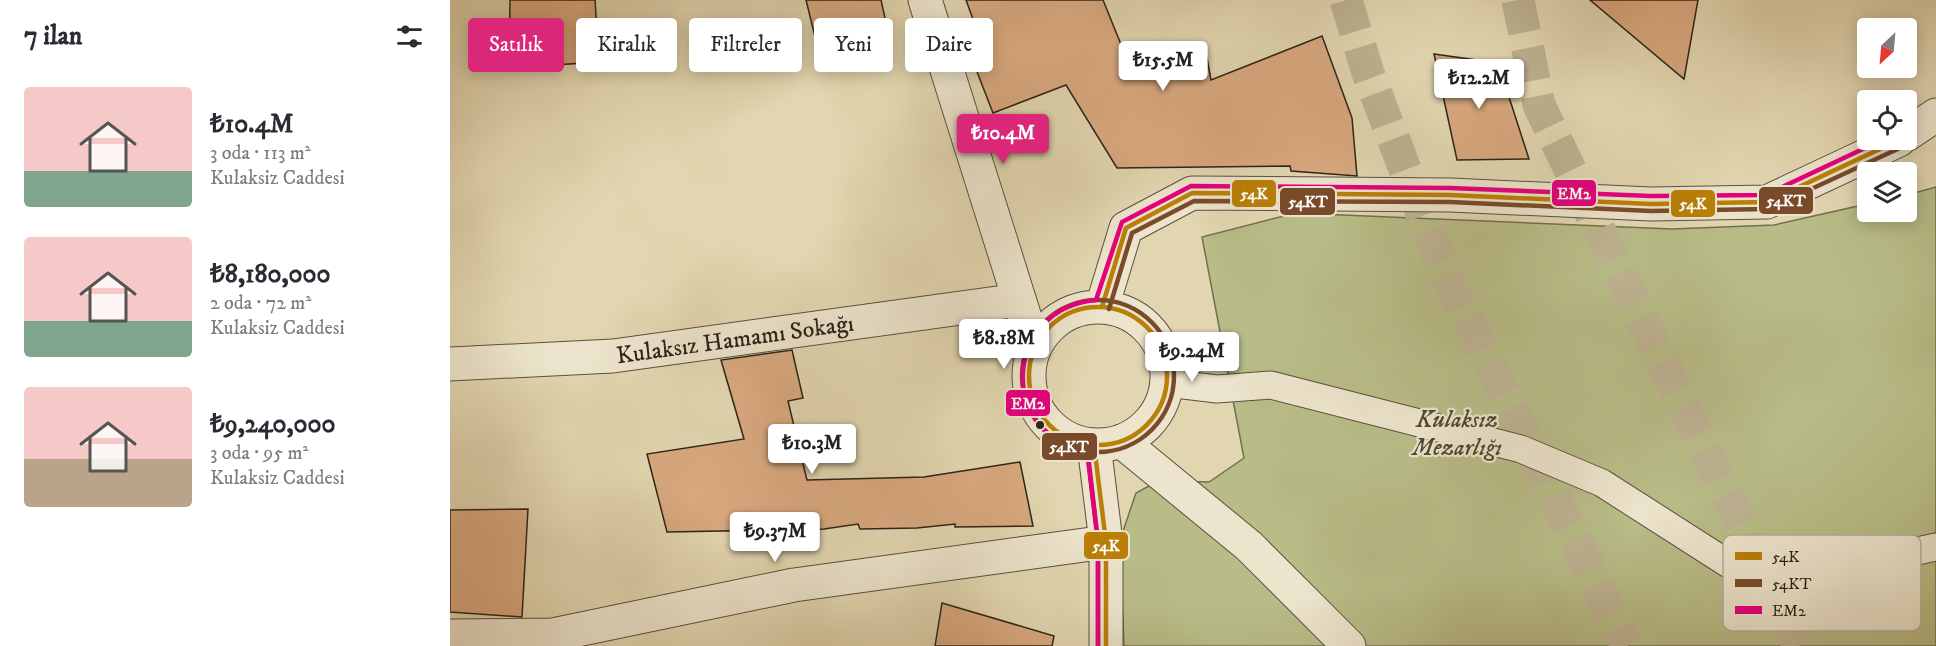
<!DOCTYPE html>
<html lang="tr">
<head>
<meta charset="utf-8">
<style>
	body { margin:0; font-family:"IM FELL DW Pica",serif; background:#f2f2f3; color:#2b2b33; height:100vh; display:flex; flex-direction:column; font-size:22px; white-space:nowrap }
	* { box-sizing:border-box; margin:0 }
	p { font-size:20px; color:#7c7c81 }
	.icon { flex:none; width:33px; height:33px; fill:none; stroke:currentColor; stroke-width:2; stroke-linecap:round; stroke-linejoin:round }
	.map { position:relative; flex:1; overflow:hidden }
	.panel { display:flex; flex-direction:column; background:#fff; width:450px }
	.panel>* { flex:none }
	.banner { position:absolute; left:18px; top:18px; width:570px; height:54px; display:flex; gap:12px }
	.needle { width:39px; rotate:206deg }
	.fabs { position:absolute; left:1407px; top:18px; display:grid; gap:12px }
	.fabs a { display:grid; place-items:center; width:60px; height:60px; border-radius:6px; background:#fff; box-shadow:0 3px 15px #0003; font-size:30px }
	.price { position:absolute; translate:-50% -51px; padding:0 14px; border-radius:6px; background:#fff; color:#222; font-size:20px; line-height:39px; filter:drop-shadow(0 2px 3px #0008) }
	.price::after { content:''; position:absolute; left:50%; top:36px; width:18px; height:14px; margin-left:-9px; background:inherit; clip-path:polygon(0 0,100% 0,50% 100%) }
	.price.active { background:#db2777; color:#fff }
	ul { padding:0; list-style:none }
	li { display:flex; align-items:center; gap:18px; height:150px; padding:0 24px }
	li span { display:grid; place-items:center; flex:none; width:168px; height:120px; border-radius:6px; color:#555 }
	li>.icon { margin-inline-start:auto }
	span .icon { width:72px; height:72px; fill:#fffc; stroke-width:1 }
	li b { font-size:26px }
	h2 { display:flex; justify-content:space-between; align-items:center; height:72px; padding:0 24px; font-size:26px }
	.pill { padding:0 21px; border-radius:6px; background:#fff; box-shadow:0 3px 15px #0003; font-size:21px; line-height:54px }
	.pill.active { background:#db2777; color:#fff }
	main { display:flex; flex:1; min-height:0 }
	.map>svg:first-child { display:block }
	.green { fill:#b8bc87; stroke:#727050; stroke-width:1.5 }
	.building { fill:#d9a97f; stroke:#2b2319; stroke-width:1.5 }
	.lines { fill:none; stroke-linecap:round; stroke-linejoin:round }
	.primary-tunnel { stroke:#bdb292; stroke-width:33; stroke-dasharray:33 16; stroke-linecap:butt }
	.service-casing { stroke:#59503f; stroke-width:29 }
	.minor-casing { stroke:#59503f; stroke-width:35 }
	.service { stroke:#ece4cc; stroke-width:27 }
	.minor { stroke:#ece4cc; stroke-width:33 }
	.bus-1-casing { stroke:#ece4cc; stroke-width:9 }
	.bus-2-casing { stroke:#ece4cc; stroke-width:9 }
	.bus-3-casing { stroke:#ece4cc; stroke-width:9 }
	.bus-1 { stroke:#ba7f08; stroke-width:4.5 }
	.bus-2 { stroke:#7a4b2a; stroke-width:4.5 }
	.bus-3 { stroke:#e5007d; stroke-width:4.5 }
	.bus-dot { fill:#2b2319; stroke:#ece4cc; stroke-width:2 }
	.labels { text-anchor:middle; stroke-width:4.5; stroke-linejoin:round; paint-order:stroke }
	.street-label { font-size:24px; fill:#2b2319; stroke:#ece4cc }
	.park-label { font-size:24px; font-style:italic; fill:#4e4934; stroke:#ece4cc }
	.key { fill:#ece4cc; stroke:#b2aa96; stroke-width:1.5 }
	.key-label { font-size:16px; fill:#2b2319 }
	.line-badge { stroke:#ece4cc; stroke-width:2 }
	.badge-label { font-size:16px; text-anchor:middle; font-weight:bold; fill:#fff }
</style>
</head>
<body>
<main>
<section class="panel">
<h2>7 ilan<svg class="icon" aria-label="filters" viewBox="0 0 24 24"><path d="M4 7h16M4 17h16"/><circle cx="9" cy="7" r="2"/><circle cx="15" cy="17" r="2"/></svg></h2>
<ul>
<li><span style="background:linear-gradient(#f6c9c9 70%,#7fa58c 0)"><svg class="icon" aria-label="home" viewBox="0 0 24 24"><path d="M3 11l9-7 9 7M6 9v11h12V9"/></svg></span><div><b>₺10.4M</b><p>3 oda · 113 m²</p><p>Kulaksiz Caddesi</p></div></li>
<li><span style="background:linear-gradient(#f6c9c9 70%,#7fa58c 0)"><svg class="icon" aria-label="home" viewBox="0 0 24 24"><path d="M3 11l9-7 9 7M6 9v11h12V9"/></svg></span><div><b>₺8,180,000</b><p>2 oda · 72 m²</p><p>Kulaksiz Caddesi</p></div></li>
<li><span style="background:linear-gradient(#f6c9c9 60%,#b9a48a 0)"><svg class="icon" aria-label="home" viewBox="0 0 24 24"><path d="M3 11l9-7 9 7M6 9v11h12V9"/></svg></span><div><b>₺9,240,000</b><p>3 oda · 95 m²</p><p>Kulaksiz Caddesi</p></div></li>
</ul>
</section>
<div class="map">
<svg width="1486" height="646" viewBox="0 0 1486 646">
	<rect width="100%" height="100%" fill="#e2d6b0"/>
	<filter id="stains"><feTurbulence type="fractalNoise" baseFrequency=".00333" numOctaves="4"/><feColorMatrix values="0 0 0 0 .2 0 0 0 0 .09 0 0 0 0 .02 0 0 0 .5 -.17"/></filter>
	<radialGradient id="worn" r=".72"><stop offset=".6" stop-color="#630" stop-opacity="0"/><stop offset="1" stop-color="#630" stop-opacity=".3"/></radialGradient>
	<path class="green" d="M1486,187v459h-812l-4,-106 16,-47 22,-12 51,1 35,-24 -42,-221 93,-24 377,16 102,-4 93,-21 1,8h38l1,-17z"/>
	<path class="building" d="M60,0h85l4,62 -90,6z
		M356,0h75l8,36 -70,17z
		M516,0h137l32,79 72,-21 4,22 111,-44 30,82 5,58 -66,-5 -1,-5 -173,2 -51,-83 -73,28 -19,-49 -8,3 -12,-37 20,-8z
		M1140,0h108l-14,79z
		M984,54l64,9 31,96 -72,1z
		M342,350l11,48 -15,3 19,79 117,-3 96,-15 13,64 -78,1v-3l-38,4 -57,1 -2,-5 -34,5 -157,3 -20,-78 97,-15 -23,-79z
		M78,509l-6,108 -72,-5v-102z
		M492,603l112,33 -2,10h-117z"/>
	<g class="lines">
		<path class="primary-tunnel" d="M896,0l22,73 75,195 184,378
			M1068,0l21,105 260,541"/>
		<defs>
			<path id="service" d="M717,383l50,6 54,-4 250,64 81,34 139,89 71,12 69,-25 55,-12"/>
			<path id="minor" d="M475,0l101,321
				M1456,135l30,-20
				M652,307l24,-79 66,-35 258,2 201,9 116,-2 132,-62
				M579 376a69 69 0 1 1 138 0a69 69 0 1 1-138 0Z
				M0,364l163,-8 406,-56
				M671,441l128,105 100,100
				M644,445l12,97v104
				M0,636l103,-1 241,-50 312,-43"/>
		</defs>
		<use href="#service" class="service-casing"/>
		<use href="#minor" class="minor-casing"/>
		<use href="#service" class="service"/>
		<use href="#minor" class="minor"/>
		<defs>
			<path id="bus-1" d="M652,307l24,-79 66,-35 258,2 201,9 116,-2 132,-62
				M579 376a69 69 0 1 1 138 0a69 69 0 1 1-138 0Z
				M644,445l12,97v104"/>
			<path id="bus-2" d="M572 376a76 76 0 1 1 152 0a76 76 0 1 1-152 0Z
				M659,309l23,-76 62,-32 256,1 201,9 117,-2 134,-62
				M637,446l11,96v104"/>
			<path id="bus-3" d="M648,646v-104l-11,-91c-88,-14 -86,-142 9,-151l26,-78 69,-36 259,2 201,8 114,-1 117,-55"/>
		</defs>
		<use href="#bus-1" class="bus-1-casing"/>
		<use href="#bus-2" class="bus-2-casing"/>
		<use href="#bus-3" class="bus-3-casing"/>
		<use href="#bus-1" class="bus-1"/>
		<use href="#bus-2" class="bus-2"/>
		<use href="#bus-3" class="bus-3"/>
	</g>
	<circle class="bus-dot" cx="590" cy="425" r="5"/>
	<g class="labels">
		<g class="street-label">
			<text transform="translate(285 339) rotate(-8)" y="8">Kulaksız Hamamı Sokağı</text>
		</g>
		<g class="park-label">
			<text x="1007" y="427">Kulaksız<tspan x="1007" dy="28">Mezarlığı</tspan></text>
		</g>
	</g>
	<rect x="1273" y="535" width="198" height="96" rx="9" class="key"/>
	<rect x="1285" y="552" width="27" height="8" fill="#ba7f08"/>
	<rect x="1285" y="579" width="27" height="8" fill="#7a4b2a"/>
	<rect x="1285" y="606" width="27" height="8" fill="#e5007d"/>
	<g class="key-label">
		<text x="1322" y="562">54K</text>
		<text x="1322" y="589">54KT</text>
		<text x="1322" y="616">EM2</text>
	</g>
	<g class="line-badge">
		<rect x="1101" y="179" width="46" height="28" rx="6" fill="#e5007d"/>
		<rect x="781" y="179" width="46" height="29" rx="6" fill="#ba7f08"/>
		<rect x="1308" y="186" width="56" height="29" rx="6" fill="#7a4b2a"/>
		<rect x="829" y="187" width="57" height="29" rx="6" fill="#7a4b2a"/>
		<rect x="1220" y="189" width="46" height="29" rx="6" fill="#ba7f08"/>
		<rect x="555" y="389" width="46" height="28" rx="6" fill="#e5007d"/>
		<rect x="591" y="432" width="57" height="29" rx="6" fill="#7a4b2a"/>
		<rect x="633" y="531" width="46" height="29" rx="6" fill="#ba7f08"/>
	</g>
	<g class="badge-label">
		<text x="1124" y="199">EM2</text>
		<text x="804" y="199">54K</text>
		<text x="1336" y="206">54KT</text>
		<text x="858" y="207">54KT</text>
		<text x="1243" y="209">54K</text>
		<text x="578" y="409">EM2</text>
		<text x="619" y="452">54KT</text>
		<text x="656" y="551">54K</text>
	</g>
	<rect width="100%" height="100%" filter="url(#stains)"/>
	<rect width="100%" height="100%" fill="url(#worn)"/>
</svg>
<div class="fabs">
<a><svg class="needle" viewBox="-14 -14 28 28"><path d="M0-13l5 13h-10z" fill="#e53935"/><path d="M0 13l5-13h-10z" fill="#7c7c81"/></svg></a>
<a><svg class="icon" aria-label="locate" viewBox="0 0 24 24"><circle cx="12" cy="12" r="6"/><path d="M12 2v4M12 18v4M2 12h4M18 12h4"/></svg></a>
<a><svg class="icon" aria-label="layers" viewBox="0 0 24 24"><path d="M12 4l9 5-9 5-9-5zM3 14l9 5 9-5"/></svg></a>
</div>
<b class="price" style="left:713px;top:92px">₺15.5M</b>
<b class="price" style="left:1029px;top:110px">₺12.2M</b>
<b class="price active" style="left:553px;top:165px">₺10.4M</b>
<b class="price" style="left:554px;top:370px">₺8.18M</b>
<b class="price" style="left:742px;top:383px">₺9.24M</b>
<b class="price" style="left:362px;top:475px">₺10.3M</b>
<b class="price" style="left:325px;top:563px">₺9.37M</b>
<div class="banner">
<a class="pill active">Satılık</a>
<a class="pill">Kiralık</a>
<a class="pill">Filtreler</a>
<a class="pill">Yeni</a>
<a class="pill">Daire</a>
</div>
</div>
</main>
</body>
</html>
